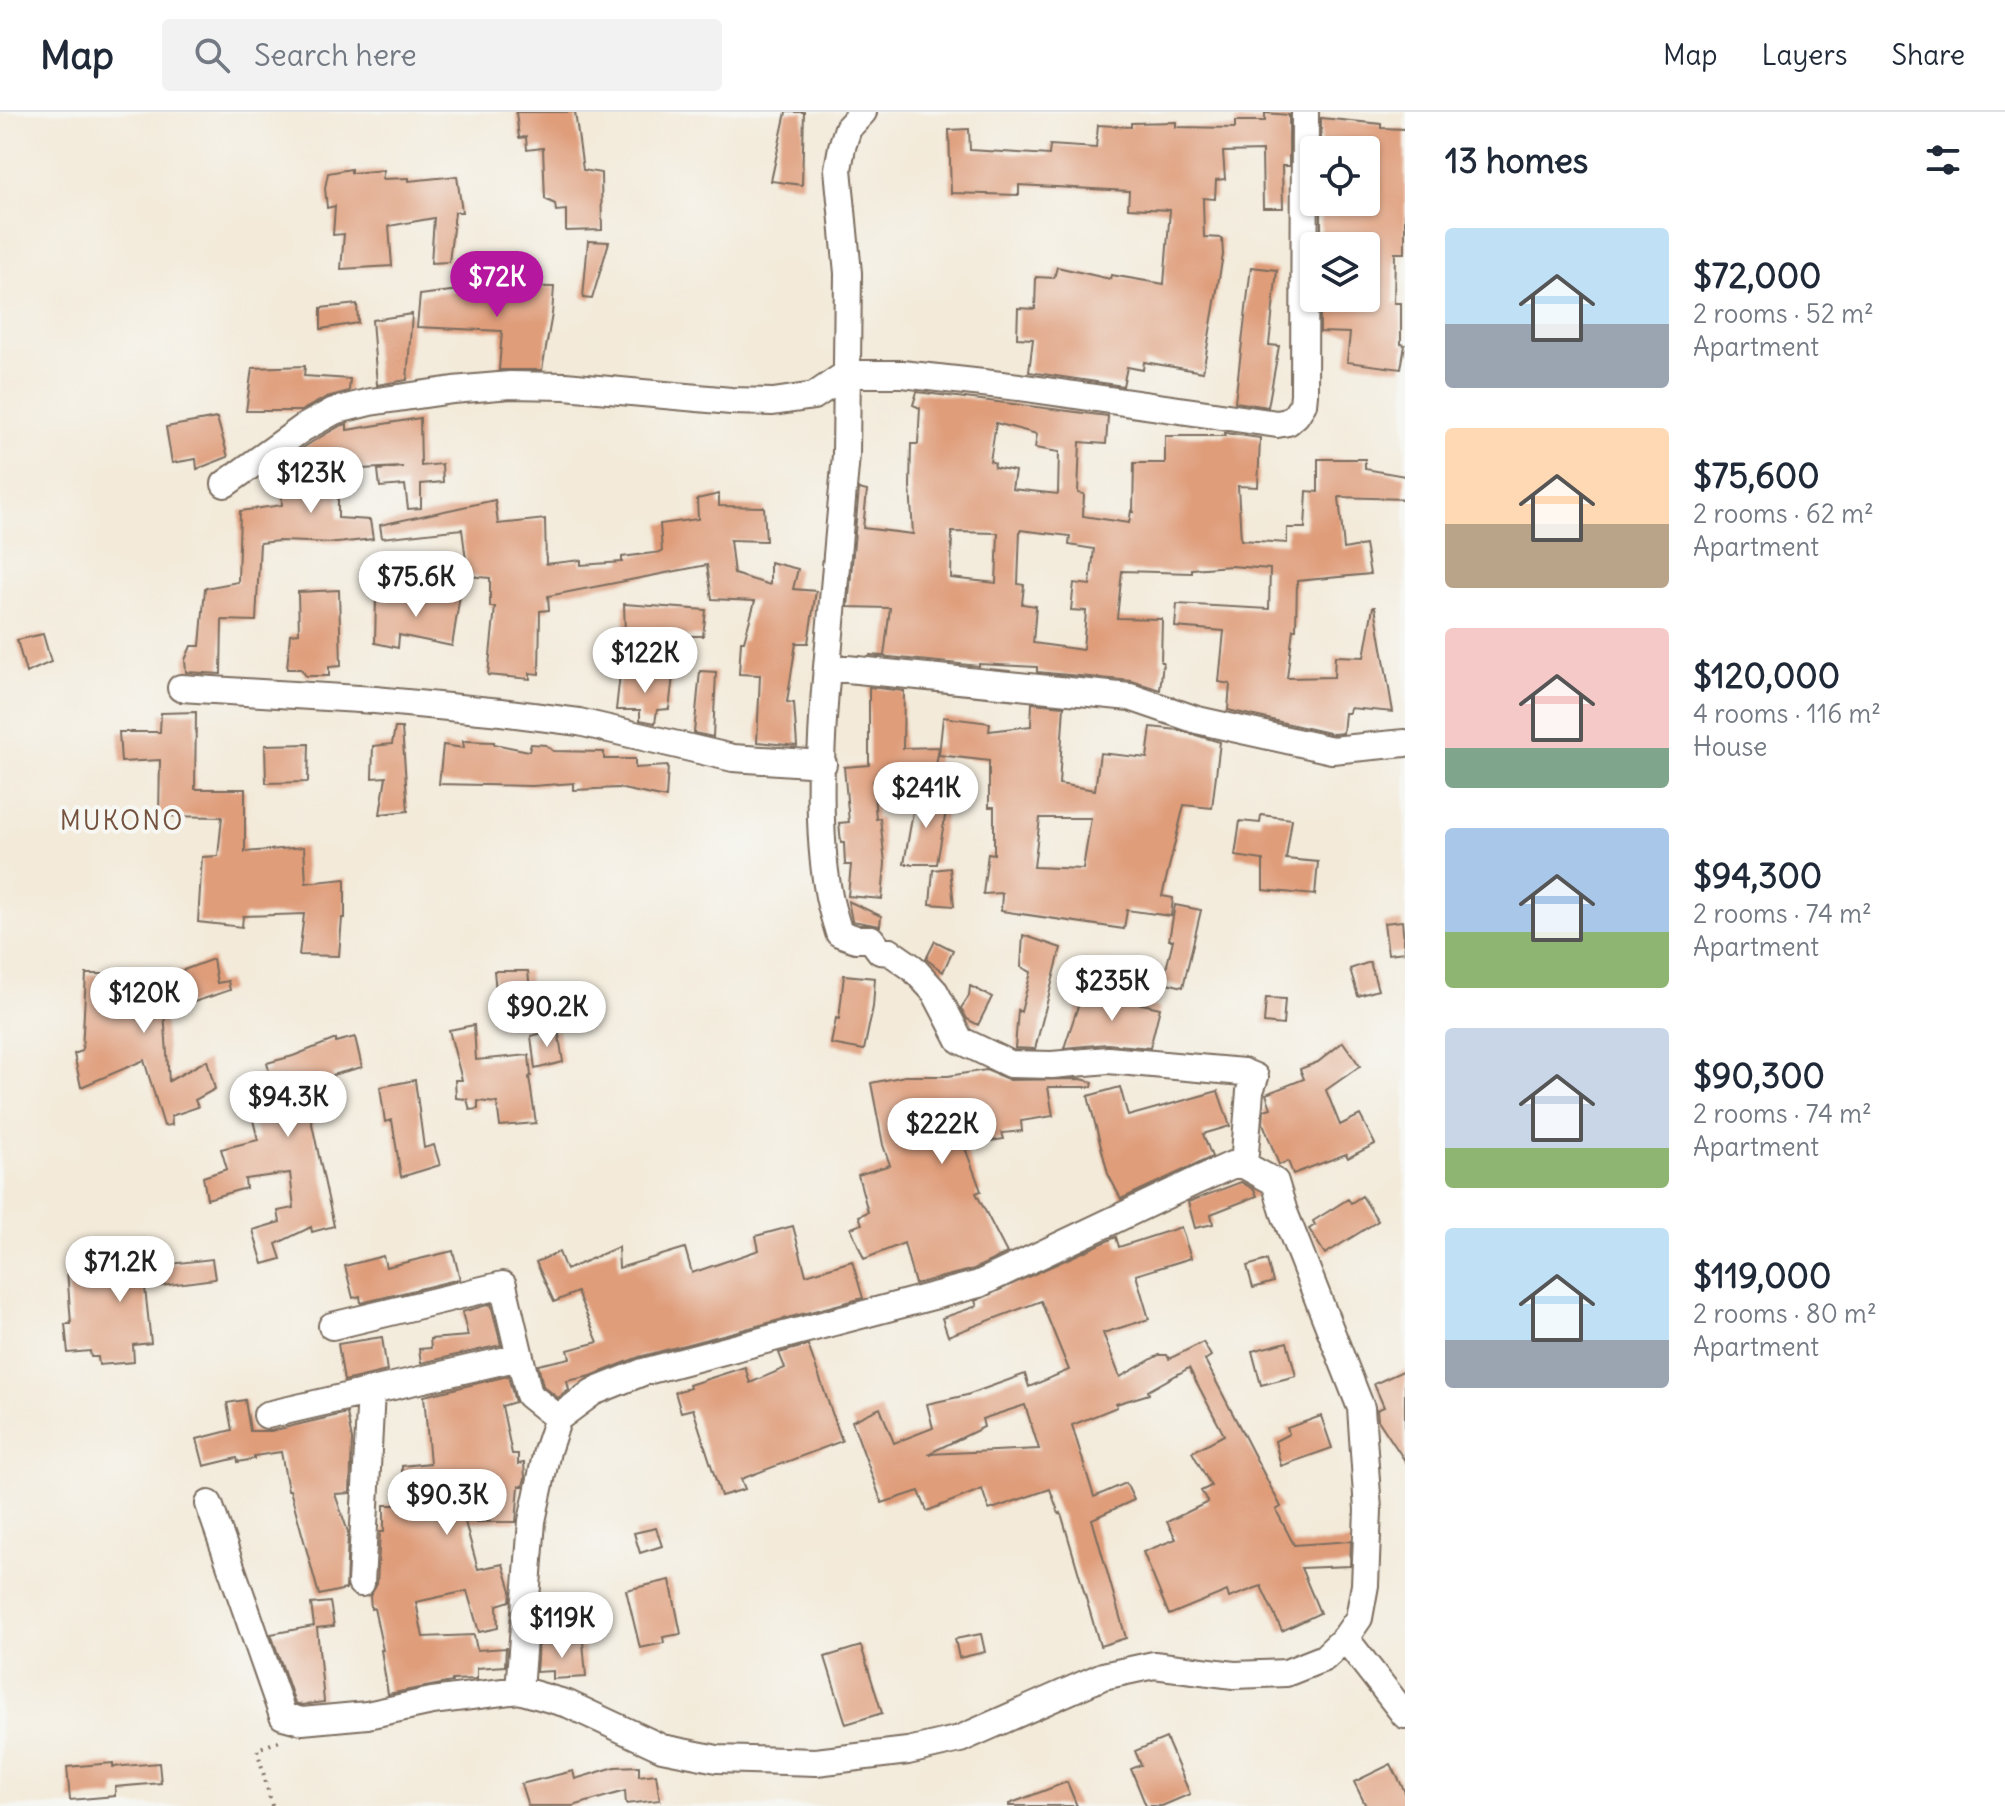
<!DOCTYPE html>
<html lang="en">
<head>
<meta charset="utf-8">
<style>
	body { margin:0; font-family:Delius,sans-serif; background:#f2f2f3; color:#1f2937; height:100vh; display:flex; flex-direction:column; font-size:30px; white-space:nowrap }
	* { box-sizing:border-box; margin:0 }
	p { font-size:26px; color:#747a83 }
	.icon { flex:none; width:44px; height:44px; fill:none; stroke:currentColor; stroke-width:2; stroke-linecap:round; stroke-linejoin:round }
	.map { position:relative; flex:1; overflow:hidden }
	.side { display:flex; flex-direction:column; background:#fff; width:600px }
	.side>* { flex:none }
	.controls { position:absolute; left:1300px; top:24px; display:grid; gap:16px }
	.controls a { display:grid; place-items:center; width:80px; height:80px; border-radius:8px; background:#fff; box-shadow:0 2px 6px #0004; font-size:40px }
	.price { position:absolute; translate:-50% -68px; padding:0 18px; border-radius:28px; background:#fff; color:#222; font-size:26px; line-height:52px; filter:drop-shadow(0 2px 4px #0008) }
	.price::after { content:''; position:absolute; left:50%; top:48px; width:24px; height:18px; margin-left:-12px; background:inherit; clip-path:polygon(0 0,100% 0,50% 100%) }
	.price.active { background:#b5179e; color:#fff }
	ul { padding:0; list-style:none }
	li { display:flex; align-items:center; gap:24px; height:200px; padding:0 40px }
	li span { display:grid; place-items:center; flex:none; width:224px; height:160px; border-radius:8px; color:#555 }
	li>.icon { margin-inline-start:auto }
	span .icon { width:96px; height:96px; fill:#fffc; stroke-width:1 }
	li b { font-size:34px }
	h2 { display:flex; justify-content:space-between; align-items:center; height:96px; padding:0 40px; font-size:34px }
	header { display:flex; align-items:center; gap:48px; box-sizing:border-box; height:112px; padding:0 40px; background:#fff; border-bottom:2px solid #e0e1e3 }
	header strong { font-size:38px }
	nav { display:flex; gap:44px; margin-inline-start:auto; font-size:28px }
	.search { width:560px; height:72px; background:#f2f2f3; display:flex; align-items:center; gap:20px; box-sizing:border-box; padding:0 28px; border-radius:8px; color:#747a83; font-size:30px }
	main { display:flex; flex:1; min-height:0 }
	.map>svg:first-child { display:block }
	.building { fill:#df9d7a; fill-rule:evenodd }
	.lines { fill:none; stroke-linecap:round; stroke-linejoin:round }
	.minor-casing { stroke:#7b6d5f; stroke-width:30 }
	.path { stroke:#7b6d5f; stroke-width:4; stroke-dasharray:2 6; stroke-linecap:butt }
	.minor { stroke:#fff; stroke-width:26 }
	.labels { text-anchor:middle; stroke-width:8; stroke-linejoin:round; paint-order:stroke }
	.quarter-label { font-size:26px; letter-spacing:2px; fill:#74523e; stroke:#f6f6f2 }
</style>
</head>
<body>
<header>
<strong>Map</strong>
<div class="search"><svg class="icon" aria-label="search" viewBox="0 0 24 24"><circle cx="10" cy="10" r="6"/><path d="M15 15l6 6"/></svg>Search here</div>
<nav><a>Map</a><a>Layers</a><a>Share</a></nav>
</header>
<main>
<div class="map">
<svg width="1405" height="1694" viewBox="0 0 1405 1694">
	<rect width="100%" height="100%" fill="#f6f6f2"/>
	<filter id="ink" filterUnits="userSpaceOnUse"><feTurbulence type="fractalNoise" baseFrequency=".0125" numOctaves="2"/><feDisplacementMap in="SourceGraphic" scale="16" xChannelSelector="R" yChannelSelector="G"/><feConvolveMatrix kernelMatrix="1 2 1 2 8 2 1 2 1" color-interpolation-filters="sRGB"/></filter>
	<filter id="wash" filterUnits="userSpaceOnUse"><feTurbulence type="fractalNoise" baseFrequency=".006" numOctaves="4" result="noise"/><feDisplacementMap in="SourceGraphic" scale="32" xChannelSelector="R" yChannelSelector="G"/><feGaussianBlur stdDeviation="1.8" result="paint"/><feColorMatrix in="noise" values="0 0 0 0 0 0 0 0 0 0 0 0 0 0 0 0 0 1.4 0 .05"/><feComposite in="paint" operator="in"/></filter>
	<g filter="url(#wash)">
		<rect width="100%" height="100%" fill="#f3ead9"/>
		<g id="blocks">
			<path class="building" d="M516,0h59l8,58 18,3 1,57 -36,1v-21l-10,1 -1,-7 -10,-5 -2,-51 -16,2 -1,-13 -7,1z
				M786,0h18l-2,73 -31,-4z
				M1265,1l24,2v51h-7l1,42h-20l-1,-57 -39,1 2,27 -9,1 -1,19 -12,-1 1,39 18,1 1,17 -20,117 -59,-10 -1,8 -16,-3 -4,19 -94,-14 4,-33 -16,-1 1,-30 17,1 1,-32 18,1 3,-11 53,12 1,-4 53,9 6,-74 -42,-2 1,-17 -110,-6v10l-68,-2 -2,-63 20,-1 1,21 79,5 1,-10 46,3 2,-23 33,2v-4l45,-1v5l59,1v-7h30z
				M1321,6l60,6v4l24,1v124h-10l-1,50h7v41l4,1 -4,24 -54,-7 3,-29 -30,-1v-30h46v-56h-45v-44h45v-52h-45z
				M351,57v4l33,-3 -2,9 27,-1v3l48,-5 5,36h-7l-6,50 -18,1 3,-45 -45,8 3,40 -51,3 3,-35 -11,1 2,-29 -8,2 -2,-20 3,-15z
				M588,129l21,1 -17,57 -9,-1z
				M1251,155l26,3 -8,75 10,1 -11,61 -33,-5z
				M490,174l64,1 -2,27 -10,56h-43l3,-39 -85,-4 3,-32z
				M357,192l1,19 -37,6v-21z
				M412,202l-5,66 -30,5 -5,-65z
				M305,254l-1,10 46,3 -1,12 -22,6 -26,14h-55l6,-43z
				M917,280l191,24 -2,28 -26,-2 -2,51 6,1 -1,22 46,7 2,-12 2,1 1,-49h31v-27h60v-3l35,5 -2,49 -20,-1 3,54 46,3v-15h18l2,-37 11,1v-33h47v10l40,7v23l-66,-2 5,52 21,-4 5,29 -73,7 -1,48h-3l-6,49 47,-1 1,-21 29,1 9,-50h2l18,105 -43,-4 -1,5h-4l-2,20 -10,1 -105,-24 2,-26 -11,-2 5,-51 -49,-4 2,-23 92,5 1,-40 -39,-3 -39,3v4l-70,-2 -5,47 45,1 -1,43h2l-3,28 -28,-9 -95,-9v-5l-58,-3v2l-110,-11 15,1 6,-48 -42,-1 11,-118 8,2 -4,37 50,6 -3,-48 1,-42h7l2,-36 -7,-3zM996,311l41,11 -2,14 24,4 -1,42 -46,-5 3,-18 -21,-4 1,-4 -5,-2zM1020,418l50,6 -1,9 25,4 -4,36 -16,-2 -3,27 15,1 -3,39 -50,-7 3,-37 -14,-2 2,-19 -6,-1zM952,420l46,1 -2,50 -45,-5z
				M217,306l11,39 -31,12 -1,-10 -24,4 -6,-36z
				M420,306l1,48 21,-2 1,18 -22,2v24l-13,1 -3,-24 -25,2 -2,-17 25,-3 -65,3v48l32,2 3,19 -36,4 -58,-2 -19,2 -4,78 -34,-1 -1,54 -35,-2 -1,-12 6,-14h9l5,-58 33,-6 2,-71 42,-6 -1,-42 31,-21 28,-16 7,-2v6z
				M719,382v12l45,1 2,34 -36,-1 4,34 36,11v-23l28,7 -5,20 23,2 -8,52h-12l-9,59 7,1 3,43 -40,-4 3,-67 -21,-1 2,-33h3l11,-40 -43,-2 -5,-34 -159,31 1,14 -9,1 -1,63 -9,-1v6l-42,-4 7,-68h-5v-29l-22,-2 -6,-47 -80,9 -2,-13 115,-25 3,24 47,-5 1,45 35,-4v5l41,-3v-5l40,-5 -2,-28 38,-5 -1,-20z
				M339,478l2,76 -12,1v9h-23l-5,-7h-14l3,-35 9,-1 -1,-41z
				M460,483l-8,51 -53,-11 -1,13 -23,-5 1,-44z
				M624,492l82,6 -3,26h-58l-20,-2z
				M43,522l8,28 -25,11 -9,-33z
				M700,559l16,1 -3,65 -19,-4z
				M620,562l53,2 -4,33 -12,1 -2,13 -15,-3v-10h-24z
				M869,575l35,4 -1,57 36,-1 -5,32 -61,2 3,38 4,-1 5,45 -3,36 -34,-3 3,-31h-6l-1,-22h-3l-2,-20 10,-1 -5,-55 25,-2z
				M1032,591l32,3 -5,78 36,6 5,-37 47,5 4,-31 27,3 42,12 -8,66 -28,-3 -22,91 11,2 -2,18 -44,-6 -3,19 -123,-18 1,-18 -19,1 5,-41 6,1v-47h-5v-46l-50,-6 4,-38 47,6 -1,8 42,-5zM1040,706h51l-8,51 -49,-2z
				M196,600l-1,77h50v63l59,-5 2,36 39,-4v39h-3l-3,38 -40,-1 5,-41 -61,2 -1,11 -44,-5 4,-65 16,-1 4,-39 -63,-1 1,-56 -39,2 -2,-30h41l1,-19z
				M395,616h7l6,83 -28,3 6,-37 -14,1 1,-32 19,-2z
				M463,629l31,1v2l35,7 2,-7 15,1 7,6 51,1v7h31v9l33,-2 -2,32 -48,-10 -44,2v-7l-42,3 -93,-2 4,-39 21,3z
				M309,632l-1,38 -42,1 -1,-38z
				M916,682l32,5 -11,65h-33z
				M1261,703l31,4 -6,40 32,3 -3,33 -52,-5v-30l-28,-4 5,-35 20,2z
				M950,756l4,38 -24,-2 3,-34z
				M848,789l33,15 -1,10 -28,-5z
				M1175,793l26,5 -18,77 -20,-5 10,-42h-4z
				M1402,809l3,31 -17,2 -4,-31z
				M1023,823l38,13 -26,101 -20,-1 3,-38 3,2 10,-40 -10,-5z
				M935,829l18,9 -10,22 -17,-13z
				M213,847l4,24 11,-2 2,9 -66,22 5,69 38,-21 8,29 -20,11 3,7 -27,9 1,9 -8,1 -20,-66 -63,27 -7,-33 8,-3 4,-77h34v21l56,-7 -3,-14z
				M1370,850l8,28 -20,6 -8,-27z
				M494,859h34l4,40h-34z
				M844,863l31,3 -2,29 -9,43 -33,-6 5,-26 3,1z
				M970,874l22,11 -14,28 -11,-6 -6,-11 8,-12z
				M1083,879l77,17 -10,40 -43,-4 -43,4z
				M1266,886l19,1 -2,26 -19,-2z
				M474,913l2,35 53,-5 2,21 -2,1 7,46 -36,3 -3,-23 -19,-2v8l-8,1 -3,-11 -11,-1 -1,-18h7l-13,-50z
				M558,917l5,33 -28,7 -4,-33z
				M355,925l7,30 -30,8 8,25 -31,10 25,116 -22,6 -1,-5 -35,17 5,15 -18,5 -10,-34 27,-8 -2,-11 16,-3 -4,-35 -45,6 1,9 -39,11 -4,-22 24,-8 -6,-20 37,-9 -15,-60 26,-9 -2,-8 26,-7 43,-17v3z
				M1343,930l17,24 -34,24 14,35 20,-10 15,29 -27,14 -2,-4 -53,20 -5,-13 -9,4 -16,-42 1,-13 7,-2 -5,-14 38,-15 -4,-10 18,-7z
				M986,958l24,10 71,-1 12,3 -1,5h-44l5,29 -32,5 1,10 -20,2 2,6 -40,6 17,46 -5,2 31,60 -33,16 -59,15 -11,-41 -40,16 -13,-31 11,-4 -3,-8 9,-4 -10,-37 32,-10 -7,-20 -12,-62 34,-7h43z
				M415,968l9,68 10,-3 6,20 -39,12 -9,-57 -7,2 -5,-35z
				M1120,975l8,29 90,-25 12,35 -27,8 9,23 -91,42 -13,-25 -20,-78z
				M1241,1070l13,7 3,7 -46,18 2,10 -18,4 -7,-26z
				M1362,1084l16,25 -53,33 -16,-25 6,-4 -2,-4 35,-22 3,4z
				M793,1114l13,49 46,-14 11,37 -224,59 -48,19 -24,5 2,9 -11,8 -15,-12 -5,-21 32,-7 -2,-8 30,-8 -21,-50 -23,10 -18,-40 23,-10 7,18 52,-23 1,21 66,-20 7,25 67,-23 -3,-14z
				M1181,1115l10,31 -55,17 13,44 -46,14 17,44 39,-22h8l2,4 34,-17 8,14 -6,4 76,147 -5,3 18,35 57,-4 -1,25 -49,2 19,45 -38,18 -21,-45 -32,12 -2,-7 -58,24 -26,-63 33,-13 -9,-17 41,-20 -7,-11 10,-5 -19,-34 32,-17 -35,-67 -41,23 1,3 -33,10 1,3 -45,18 22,72 32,-14 8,17 -42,19 34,119 -26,8 -39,-133 -2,1 -9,-25 -61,21 -7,-21 -55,22 -8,-20 -37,12 -30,-82 28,-13 14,35 39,-15 -6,-24 40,-9 58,-21 4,13 40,-17 -28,-69 -93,35 -6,-18 35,-12 -2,-5 141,-64 3,10zM1025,1293l14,44 -111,5 56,-27 -2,-8z
				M453,1139l7,28 -99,24 -1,-7 -7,2 -8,-32 38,-10 3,11z
				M143,1144l2,11 67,-8 3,20 -70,9 6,55 -18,2 1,17 -35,3 -1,-8h-7l-1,-6 -22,2 -3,-29h6l-4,-55z
				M1267,1148l6,22 -20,6 -6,-22z
				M491,1192l10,41 -80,18 -2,-14 12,-1 -1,-9 38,-3 -6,-24z
				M382,1225l5,34 -43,10 -6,-37z
				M1287,1230l9,34 -35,9 -9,-34z
				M808,1233l34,96 -101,38 4,10 -24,7 -28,-87 -12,3 -6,-20 15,-4 -1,-3 56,-18 5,16 35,-15 -6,-15z
				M1405,1258v91l-27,-41 -1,-10 7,-3 -10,-23z
				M508,1264l7,26 -13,4 10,48h6v10l6,-1 1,15 -2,8h-4l-3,36h-51l13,47 25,-5 8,27 -1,10 -13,4 1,23 -19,4 -12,-41 -51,11 7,35 51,-2 3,15 29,-2 -1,18 -28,2v11l-25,1v2l-64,12 -7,-44h2l-9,-42 -3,1 -1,-13 7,-12 3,-52h4v-27h18v-39l28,-3 -6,-67z
				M245,1288l5,31h21l76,-18 5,27 -2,53 -15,1 13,38 -2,57 -27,6 -29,-105h-2l-7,-38 -27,4v3l-16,3 -1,-4 -33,8 -7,-27 35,-9 -5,-27z
				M1321,1304l11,32 -51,18 -6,-25 14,-7 -2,-6z
				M656,1416l6,18 -22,7 -6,-20z
				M670,1468l11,54 -18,3 1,6 -24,5 -14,-58z
				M330,1490l4,24 -17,2 7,74 -22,3 -7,-2 -24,-69 43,-8 -3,-22z
				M981,1522l4,18 -26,6 -4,-19z
				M583,1529l3,36 -33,2v-8l-17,1 2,-27z
				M861,1534l21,67 -36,11 -21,-67z
				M1166,1626l24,56 -28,12h-16l-15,-37 10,-4 -6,-14z
				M113,1651v4l46,-4 2,20 -46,4v9l-45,4 -3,-33z
				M1391,1652l14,28v14h-39l-12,-24z
				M639,1654v10l17,-2 4,26 -34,4 -1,-13 -52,15h-45l-7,-22 52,-13 2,8 40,-12z
				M1067,1670l10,24h-68v-2z"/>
		</g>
	</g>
	<g filter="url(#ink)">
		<use href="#blocks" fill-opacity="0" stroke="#7b6d5f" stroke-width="2"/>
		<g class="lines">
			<defs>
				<path id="minor" d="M225,372l78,-56 31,-17 36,-9 83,-12 57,-5 55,1 166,15 42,1 41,-6 32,-22h56l117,13 258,37 11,-2 8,-7 7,-11 1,-10 1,-282
					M827,555l19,-212 2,-182 -10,-104 4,-22 6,-19 15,-16
					M181,576l194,12 126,12 78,10 154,36 90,6
					M332,1214l171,-41 26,110 29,23
					M267,1303l253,-58
					M209,1392l74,212 19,5 65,-6 65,-14 87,-11 49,14 94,44 55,11 99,3 92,-11 52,-12 143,-63 51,-11 80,10 52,-2 38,-15 21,-20 14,-20 6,-33 3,-75 -7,-102 -77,-196 -9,-30 -31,-17 6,-74 5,-14 -12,-5 -135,-12 -56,5 -42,-1 -50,-24 -25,-48 -22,-24 -23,-16 -10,-1 -9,-12h-15l-17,-6c-4,-14 -9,-28 -11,-42 -12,-65 -7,-158 -1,-224l303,30 67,23 135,30 73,-7
					M361,1471l10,-192
					M1345,1526l60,77
					M519,1578l13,-169 15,-70 11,-33 35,-26 50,-20 336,-88 217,-103 36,-16h12"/>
			</defs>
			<use href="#minor" class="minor-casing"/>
			<path class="path" d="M272,1694l-15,-57 23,-8"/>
			<use href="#minor" class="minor"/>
		</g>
	</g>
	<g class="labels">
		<g class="quarter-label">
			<text x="122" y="718">MUKONO</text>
		</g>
	</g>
</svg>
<div class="controls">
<a><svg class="icon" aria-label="locate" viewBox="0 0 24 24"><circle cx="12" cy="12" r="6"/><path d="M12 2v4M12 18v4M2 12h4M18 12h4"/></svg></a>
<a><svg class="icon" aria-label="layers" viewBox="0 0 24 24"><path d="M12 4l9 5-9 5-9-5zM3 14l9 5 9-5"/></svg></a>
</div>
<b class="price active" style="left:497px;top:207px">$72K</b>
<b class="price" style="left:311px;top:403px">$123K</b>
<b class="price" style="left:416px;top:507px">$75.6K</b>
<b class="price" style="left:645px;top:583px">$122K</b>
<b class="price" style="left:926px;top:718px">$241K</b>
<b class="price" style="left:1112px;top:911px">$235K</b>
<b class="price" style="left:144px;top:923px">$120K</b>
<b class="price" style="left:547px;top:937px">$90.2K</b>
<b class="price" style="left:288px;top:1027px">$94.3K</b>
<b class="price" style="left:942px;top:1054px">$222K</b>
<b class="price" style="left:120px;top:1192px">$71.2K</b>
<b class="price" style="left:447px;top:1425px">$90.3K</b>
<b class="price" style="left:562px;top:1548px">$119K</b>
</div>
<section class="side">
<h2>13 homes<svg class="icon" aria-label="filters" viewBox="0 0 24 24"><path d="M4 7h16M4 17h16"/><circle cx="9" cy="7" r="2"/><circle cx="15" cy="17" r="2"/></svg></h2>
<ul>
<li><span style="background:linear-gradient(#bfe0f5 60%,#9aa5b1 0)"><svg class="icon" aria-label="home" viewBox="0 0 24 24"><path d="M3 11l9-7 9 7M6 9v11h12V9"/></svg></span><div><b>$72,000</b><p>2 rooms · 52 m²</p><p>Apartment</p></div></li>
<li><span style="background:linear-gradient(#ffd9b3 60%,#b9a48a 0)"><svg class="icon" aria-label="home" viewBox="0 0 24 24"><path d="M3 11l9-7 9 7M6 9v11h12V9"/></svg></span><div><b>$75,600</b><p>2 rooms · 62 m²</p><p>Apartment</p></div></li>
<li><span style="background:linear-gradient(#f6c9c9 75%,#7fa58c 0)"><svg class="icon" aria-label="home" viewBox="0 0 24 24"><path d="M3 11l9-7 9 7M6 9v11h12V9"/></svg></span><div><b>$120,000</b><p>4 rooms · 116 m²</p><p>House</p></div></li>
<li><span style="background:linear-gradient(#a9c7e8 65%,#8fb573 0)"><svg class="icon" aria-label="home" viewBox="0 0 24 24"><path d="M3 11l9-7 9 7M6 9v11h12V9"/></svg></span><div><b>$94,300</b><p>2 rooms · 74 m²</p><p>Apartment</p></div></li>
<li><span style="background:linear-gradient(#c9d6e8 75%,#8fb573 0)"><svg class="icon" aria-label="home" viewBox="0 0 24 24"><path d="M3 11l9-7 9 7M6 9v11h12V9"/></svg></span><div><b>$90,300</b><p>2 rooms · 74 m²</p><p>Apartment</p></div></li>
<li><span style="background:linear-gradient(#bfe0f5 70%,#9aa5b1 0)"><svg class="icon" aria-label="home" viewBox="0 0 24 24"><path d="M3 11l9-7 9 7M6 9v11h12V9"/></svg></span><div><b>$119,000</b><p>2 rooms · 80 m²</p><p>Apartment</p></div></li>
</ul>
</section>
</main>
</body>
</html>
